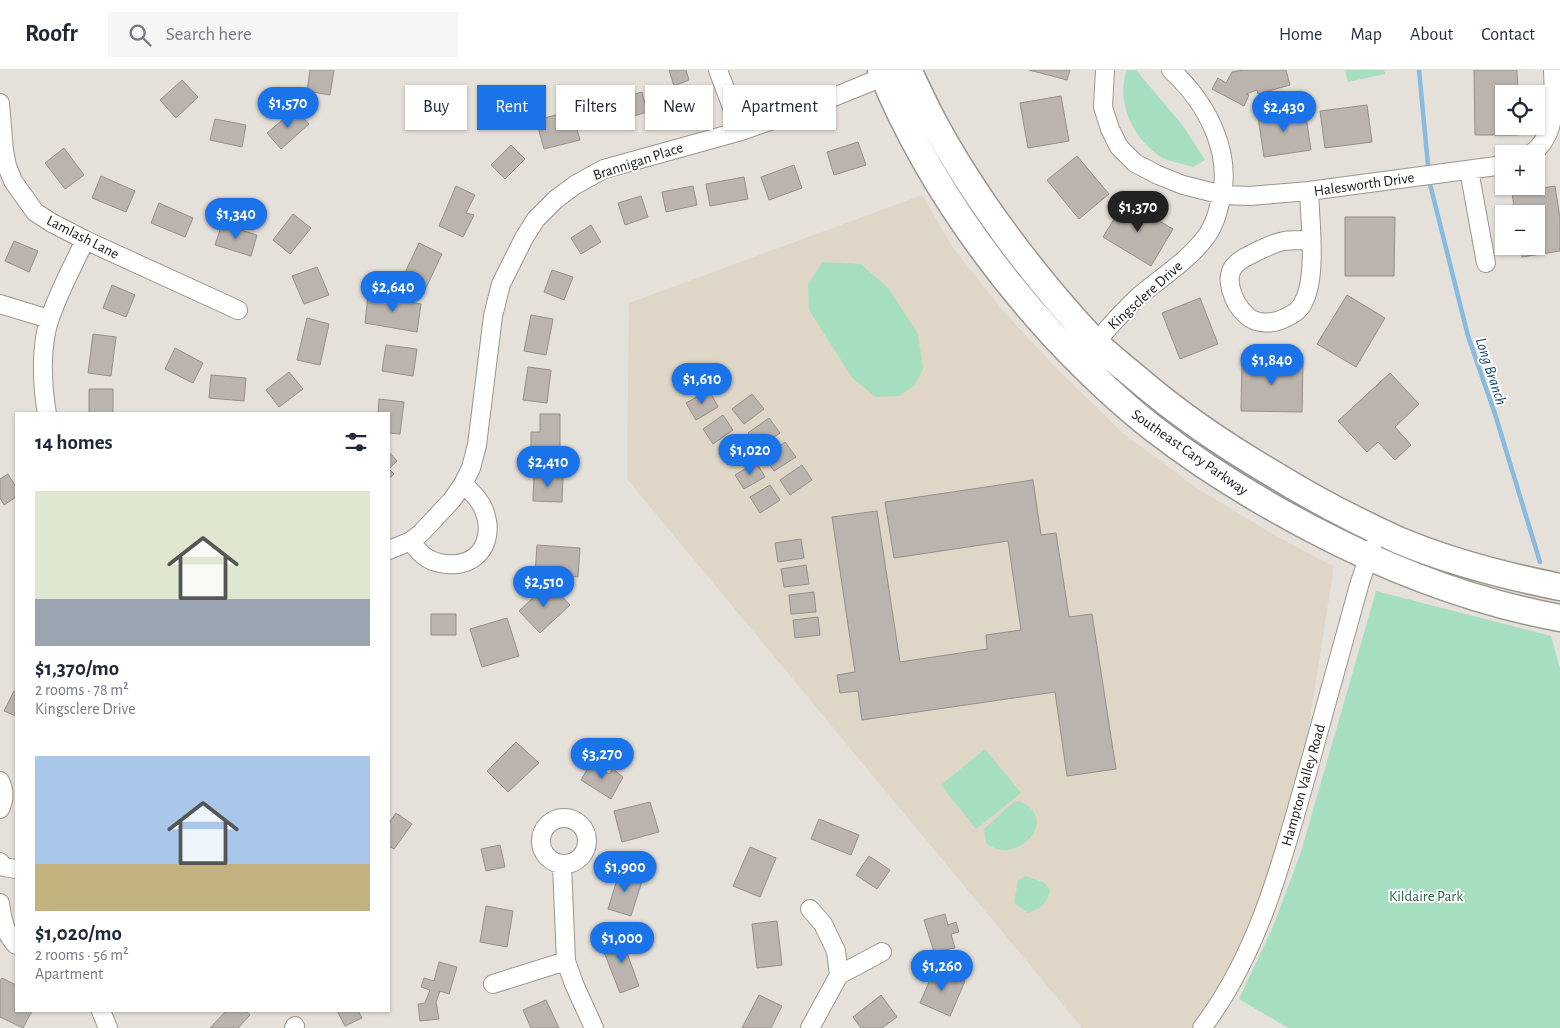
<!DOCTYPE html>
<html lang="en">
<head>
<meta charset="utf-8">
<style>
	body { margin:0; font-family:"Alegreya Sans",sans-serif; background:#f6f6f7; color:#1f2937; height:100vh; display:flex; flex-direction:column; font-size:19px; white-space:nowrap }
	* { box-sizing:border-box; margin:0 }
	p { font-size:16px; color:#747a83 }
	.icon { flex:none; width:28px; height:28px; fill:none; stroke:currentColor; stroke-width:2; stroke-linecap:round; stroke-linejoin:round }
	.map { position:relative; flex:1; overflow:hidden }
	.panel { position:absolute; left:15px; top:342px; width:375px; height:600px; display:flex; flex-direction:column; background:#fff; border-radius:0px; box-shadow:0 1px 4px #0004 }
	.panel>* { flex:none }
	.banner { position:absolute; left:405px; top:15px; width:475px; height:45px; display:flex; gap:10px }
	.controls { position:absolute; left:1495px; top:15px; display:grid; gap:10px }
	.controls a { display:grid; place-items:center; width:50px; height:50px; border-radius:0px; background:#fff; box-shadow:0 1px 4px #0004; font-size:25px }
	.price { position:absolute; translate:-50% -42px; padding:0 11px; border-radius:18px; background:#1a73e8; color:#fff; font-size:16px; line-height:32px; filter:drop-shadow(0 1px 2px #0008) }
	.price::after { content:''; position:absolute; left:50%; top:30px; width:15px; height:11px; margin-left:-8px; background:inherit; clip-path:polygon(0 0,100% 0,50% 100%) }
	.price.current { background:#222; color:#fff }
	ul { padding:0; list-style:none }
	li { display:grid; align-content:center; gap:10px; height:265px; padding:0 20px }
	li span { display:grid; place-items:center; height:155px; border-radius:0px; color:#555 }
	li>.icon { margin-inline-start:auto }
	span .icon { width:90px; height:90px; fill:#fffc; stroke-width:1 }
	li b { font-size:21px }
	h2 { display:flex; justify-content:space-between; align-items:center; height:60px; padding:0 20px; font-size:21px }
	.pill { padding:0 18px; border-radius:0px; background:#fff; box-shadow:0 1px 4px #0004; font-size:18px; line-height:45px }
	.pill.current { background:#1a73e8; color:#fff }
	header { display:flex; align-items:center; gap:30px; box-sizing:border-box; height:70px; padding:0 25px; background:#fff; border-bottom:1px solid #e0e1e3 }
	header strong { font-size:24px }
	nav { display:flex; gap:28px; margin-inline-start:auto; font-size:18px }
	.search { width:350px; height:45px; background:#f6f6f7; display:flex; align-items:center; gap:12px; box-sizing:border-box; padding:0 18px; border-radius:0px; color:#747a83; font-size:19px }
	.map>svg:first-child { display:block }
	.built { fill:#dfd6c8 }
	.green { fill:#a6dfc0 }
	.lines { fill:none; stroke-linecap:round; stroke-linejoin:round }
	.stream { stroke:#89badf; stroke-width:4.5 }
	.building { fill:#bbb3ae; stroke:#958e89 }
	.street-casing { stroke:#9a958f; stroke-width:20 }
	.primary-casing { stroke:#9a958f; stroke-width:29 }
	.street { stroke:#fff; stroke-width:18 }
	.primary { stroke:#fff; stroke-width:26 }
	.labels { text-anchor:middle; stroke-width:4; stroke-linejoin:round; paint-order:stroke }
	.street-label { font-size:15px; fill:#1a1815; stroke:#fff }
	.park-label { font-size:15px; fill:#226446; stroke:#fff }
	.water-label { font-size:16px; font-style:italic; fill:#185174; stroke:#fff }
</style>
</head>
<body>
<header>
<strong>Roofr</strong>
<div class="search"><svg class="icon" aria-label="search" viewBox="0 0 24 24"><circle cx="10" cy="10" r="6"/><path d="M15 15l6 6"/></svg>Search here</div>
<nav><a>Home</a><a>Map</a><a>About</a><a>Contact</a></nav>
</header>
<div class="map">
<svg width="1560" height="958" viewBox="0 0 1560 958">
	<rect width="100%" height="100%" fill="#e5e0d9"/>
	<path class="built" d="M922,125l29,50 52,66 56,60 65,63 74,55 78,47 57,30 -1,13 -38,241 -34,105 -58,103h-120l-455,-549 2,-176z"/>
	<path class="green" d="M1127,0h9l47,56 22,34 -12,7c-9,-3 -21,-5 -30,-9 -29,-17 -48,-56 -36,-88z
		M1345,0h39l1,4 -37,8z
		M822,192l39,2 27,24 30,46 5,35 -8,16 -16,11 -23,1 -23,-18 -44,-69 -1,-25z
		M1376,521l175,45 9,32v360h-272l-49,-29 34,-72 28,-75z
		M985,679l36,44 -45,36 -35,-44z
		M1019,731c44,18 -4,67 -33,42l-2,-14 30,-27z
		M1026,806l19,7 5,7c-2,13 -10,19 -22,23l-14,-10 4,-23z"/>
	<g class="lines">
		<path class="stream" d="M1419,0l9,95
			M1430,114l38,152 27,78 45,148"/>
	</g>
	<path class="building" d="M310,0h24l-4,25 -23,-4z
		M669,0h17l3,10 -15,6z
		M1029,0h41l-3,10z
		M1243,0h43l4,15 -32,9 -1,-4 -11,4 3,1 -5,11 -32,-17 6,-11 8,5 6,-11z
		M1474,0h43l1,24h-14v32h14v9h-43z
		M182,10l16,17 -22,21 -16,-18z
		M642,22l5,20 -33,10 -6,-20z
		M1061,26l8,45 -41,7 -8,-45z
		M1367,35l5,37 -47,6 -5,-37z
		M295,39l14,15 -28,25 -14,-16z
		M1305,40l6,40 -47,7 -6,-40z
		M572,41l8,29 -36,9 -8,-29z
		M215,49l31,6 -4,22 -32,-7z
		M858,72l8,23 -32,10 -7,-23z
		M511,75l14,14 -20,20 -14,-14z
		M64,78l20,27 -19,14 -20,-26z
		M1077,86l32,38 -30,25 -32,-39z
		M794,95l8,23 -33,12 -8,-23z
		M101,106l34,15 -9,21 -34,-14z
		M744,107l4,22 -38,7 -4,-22z
		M456,116l19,9 -9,18 8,2 -11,22 -24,-11z
		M693,116l4,19 -31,7 -4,-20z
		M1555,116l5,32v33l-38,6 -2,-11h16v-32h-21l-3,-21z
		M641,126l7,21 -23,8 -7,-22z
		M1125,131l48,28 -22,37 -48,-29z
		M159,133l34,15 -8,19 -34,-14z
		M293,144l18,14 -21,26 -17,-14z
		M1345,147h50l-1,59h-49z
		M222,154l35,11 -6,21 -36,-11z
		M591,155l10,17 -20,12 -10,-16z
		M14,171l24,10 -9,21 -24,-11z
		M419,173l23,11 -19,40 -23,-11z
		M317,197l12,28 -25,9 -12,-28z
		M552,200l21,7 -9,23 -20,-8z
		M112,215l23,10 -9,22 -23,-9z
		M368,224l53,10 -4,28 -52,-9z
		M1347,225l38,23 -29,49 -39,-23z
		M1200,228l18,46 -38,15 -18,-46z
		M531,245l22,4 -7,36 -22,-4z
		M307,248l22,6 -9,41 -23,-5z
		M93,264l23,3 -5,39 -23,-3z
		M386,275l31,4 -4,27 -31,-5z
		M175,278l28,15 -10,20 -28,-14z
		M1242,290l61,1 -1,51 -61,-1z
		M528,297l23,3 -4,33 -24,-3z
		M289,302l14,17 -24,18 -13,-17z
		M1390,303l29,31 -24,23 16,18 -16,15 -17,-18 -11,10 -29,-31z
		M211,305l35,3 -2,23 -35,-3z
		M89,319h24v25h-24z
		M709,320l9,17 -22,13 -10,-17z
		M752,324l12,15 -20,15 -12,-15z
		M379,329l25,3 -4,32 -11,-1v-19h-11z
		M540,344h20v37h-29v-19h9z
		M723,345l10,15 -20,14 -10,-15z
		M769,348l11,15 -22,15 -10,-15z
		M740,369l8,14 -20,12 -8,-13z
		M785,372l11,15 -22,14 -10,-14z
		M389,382l8,9 -8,8 5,5 -5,5z
		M756,392l9,15 -21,12 -9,-14z
		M802,395l10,15 -22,15 -10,-15z
		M8,404l8,13v10l-12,8 -4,-7v-19z
		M534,404l29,1 -1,27 -29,-1z
		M1033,410l8,55 15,-2 13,84 23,-3 24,155 -49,7 -12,-84 -193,28 -4,-29 -18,2 -3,-18 18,-3 -23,-155 45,-6 23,151 87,-13 -1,-14 35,-5 -13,-89 -114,17 -9,-56z
		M770,415l10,15 -20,13 -10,-16z
		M801,469l3,19 -26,4 -3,-19z
		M537,475l43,3 -2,29 -43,-3z
		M806,495l3,19 -25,3 -3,-18z
		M549,513l21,22 -30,28 -21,-22z
		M814,522l2,20 -25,2 -2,-19z
		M431,544h25v21h-25z
		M818,547l2,18 -25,3 -2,-18z
		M507,548l12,38 -37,11 -12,-38z
		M14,621l2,1v24l-12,-5z
		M516,672l23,21 -31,29 -21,-21z
		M591,693l18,11 4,-5 10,8 -12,22 -30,-19z
		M650,732l9,30 -37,10 -8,-31z
		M396,743l16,11 -18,25 -5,-3v-23z
		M819,749l40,16 -8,20 -40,-16z
		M500,775l5,22 -19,4 -5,-22z
		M750,777l26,11 -16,39 -27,-11z
		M869,786l21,14 -13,19 -21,-14z
		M620,800l23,8 -12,38 -23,-7z
		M486,836l27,5 -6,36 -27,-5z
		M945,844l3,11 8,-3 3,10 -8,2 4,14 -21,4 -10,-32z
		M777,851l5,44 -25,3 -5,-44z
		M630,868l5,12 -8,3 12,33 -19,7 -18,-46z
		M439,892l18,5 -8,27 -9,-3 -4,11 3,17 -19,2 -2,-17 7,-1 5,-13 -9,-3 3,-9 10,3z
		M935,898l30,13 -15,35 -30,-13z
		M2,908l14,7v26h16l-9,17 -23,-11v-36z
		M759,925l23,11 -11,22h-29z
		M881,925l16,22 -15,11h-21l-8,-11z
		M546,930l13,28h-28l-8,-18z
		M226,941h20l4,4 -12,13h-28z
		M337,941h21l4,7 -17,8z"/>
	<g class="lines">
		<defs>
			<path id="street" d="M718,0l23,61
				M1105,0l-2,37 7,22 9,18 16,16 23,12 25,10 40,10 27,1 59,-5 195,-26
				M0,33l4,48 3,15 6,15 22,31 17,11 33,17 153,70
				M1531,84c27,-19 23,-55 22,-84
				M1469,100l17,93
				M1309,121c1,30 8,84 -5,110 -4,9 -10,13 -19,17 -11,6 -29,7 -39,-3 -12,-11 -24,-38 -10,-51 7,-7 37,-21 48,-23 8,-1 18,-1 27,-1
				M0,234l49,15
				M1095,273c14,-16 27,-31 42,-45 24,-21 52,-37 71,-64 5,-8 9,-18 11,-28 16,-50 -11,-102 -48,-136
				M47,344c-5,-29 -7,-68 3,-96 9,-27 23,-52 35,-78
				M411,471c4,6 9,13 16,17 8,5 20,7 30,6 30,-4 38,-35 24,-60 -5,-8 -11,-14 -18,-20
				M389,480l22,-9 10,-8 31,-33 11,-16 8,-16 6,-23 16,-129 8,-32 23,-46 12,-19 19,-19 20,-15 29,-16 137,-38 63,-22 89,-36
				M0,711c5,10 5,18 0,28
				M541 771a23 23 0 1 1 46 0a23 23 0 1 1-46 0Z
				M0,792l4,5 12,2
				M562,795l4,96 8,23 20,44
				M0,833c2,15 5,31 16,42
				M810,839l13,15 13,27 3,24 -29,53
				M839,905l43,-23
				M493,914l73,-23
				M101,941l7,17
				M294,958l1,-2
				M1202,958c56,-74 79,-163 104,-251 18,-65 36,-130 54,-195l12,-34"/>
			<path id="primary" d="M881,0c41,100 100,186 173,266 31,33 64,65 100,93 49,38 103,71 158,100 78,41 161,73 248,89
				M908,0c8,16 15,32 23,47 41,78 103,160 163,224 14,15 31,27 46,40 42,36 87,66 135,94 39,24 81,46 123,65 52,22 107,36 162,47"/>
		</defs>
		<use href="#street" class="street-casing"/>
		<use href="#primary" class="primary-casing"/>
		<use href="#street" class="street"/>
		<use href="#primary" class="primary"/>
	</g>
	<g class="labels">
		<g class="street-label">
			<text transform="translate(638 91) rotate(-18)" y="5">Brannigan Place</text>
			<text transform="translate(1364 114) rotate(-8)" y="5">Halesworth Drive</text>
			<text transform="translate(83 167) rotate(27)" y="5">Lamlash Lane</text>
			<text transform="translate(1145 225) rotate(-42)" y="5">Kingsclere Drive</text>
			<text transform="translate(1190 382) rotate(35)" y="5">Southeast Cary Parkway</text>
			<text transform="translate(1303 715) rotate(-74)" y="5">Hampton Valley Road</text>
		</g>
		<g class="park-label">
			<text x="1426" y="831">Kildaire Park</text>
		</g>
		<g class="water-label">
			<text transform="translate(1492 301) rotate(72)" y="6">Long Branch</text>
		</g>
	</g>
</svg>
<div class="controls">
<a><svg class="icon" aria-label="locate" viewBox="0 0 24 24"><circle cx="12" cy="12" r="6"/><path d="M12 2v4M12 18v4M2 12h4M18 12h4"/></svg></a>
<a>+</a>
<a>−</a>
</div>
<b class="price" style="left:288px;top:59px">$1,570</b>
<b class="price" style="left:1284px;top:63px">$2,430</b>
<b class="price current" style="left:1138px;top:163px">$1,370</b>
<b class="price" style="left:236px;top:170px">$1,340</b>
<b class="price" style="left:393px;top:243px">$2,640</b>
<b class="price" style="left:1272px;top:316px">$1,840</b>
<b class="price" style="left:702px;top:335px">$1,610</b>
<b class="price" style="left:750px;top:406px">$1,020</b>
<b class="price" style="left:548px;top:418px">$2,410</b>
<b class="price" style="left:544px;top:538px">$2,510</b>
<b class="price" style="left:602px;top:710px">$3,270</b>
<b class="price" style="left:625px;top:823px">$1,900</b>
<b class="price" style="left:622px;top:894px">$1,000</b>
<b class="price" style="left:942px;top:922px">$1,260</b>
<div class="banner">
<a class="pill">Buy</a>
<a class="pill current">Rent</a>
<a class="pill">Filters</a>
<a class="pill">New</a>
<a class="pill">Apartment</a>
</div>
<section class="panel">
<h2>14 homes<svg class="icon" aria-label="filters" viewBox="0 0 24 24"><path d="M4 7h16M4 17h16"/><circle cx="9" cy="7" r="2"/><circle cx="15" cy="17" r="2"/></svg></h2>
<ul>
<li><span style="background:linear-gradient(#dfe7d0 70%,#9aa5b1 0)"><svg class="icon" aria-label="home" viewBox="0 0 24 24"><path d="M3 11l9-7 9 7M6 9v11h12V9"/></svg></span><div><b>$1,370/mo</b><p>2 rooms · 78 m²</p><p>Kingsclere Drive</p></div></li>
<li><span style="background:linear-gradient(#a9c7e8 70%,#c2b280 0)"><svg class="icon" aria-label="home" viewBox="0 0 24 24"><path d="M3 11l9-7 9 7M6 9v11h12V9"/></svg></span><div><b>$1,020/mo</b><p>2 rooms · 56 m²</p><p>Apartment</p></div></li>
</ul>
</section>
</div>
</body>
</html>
